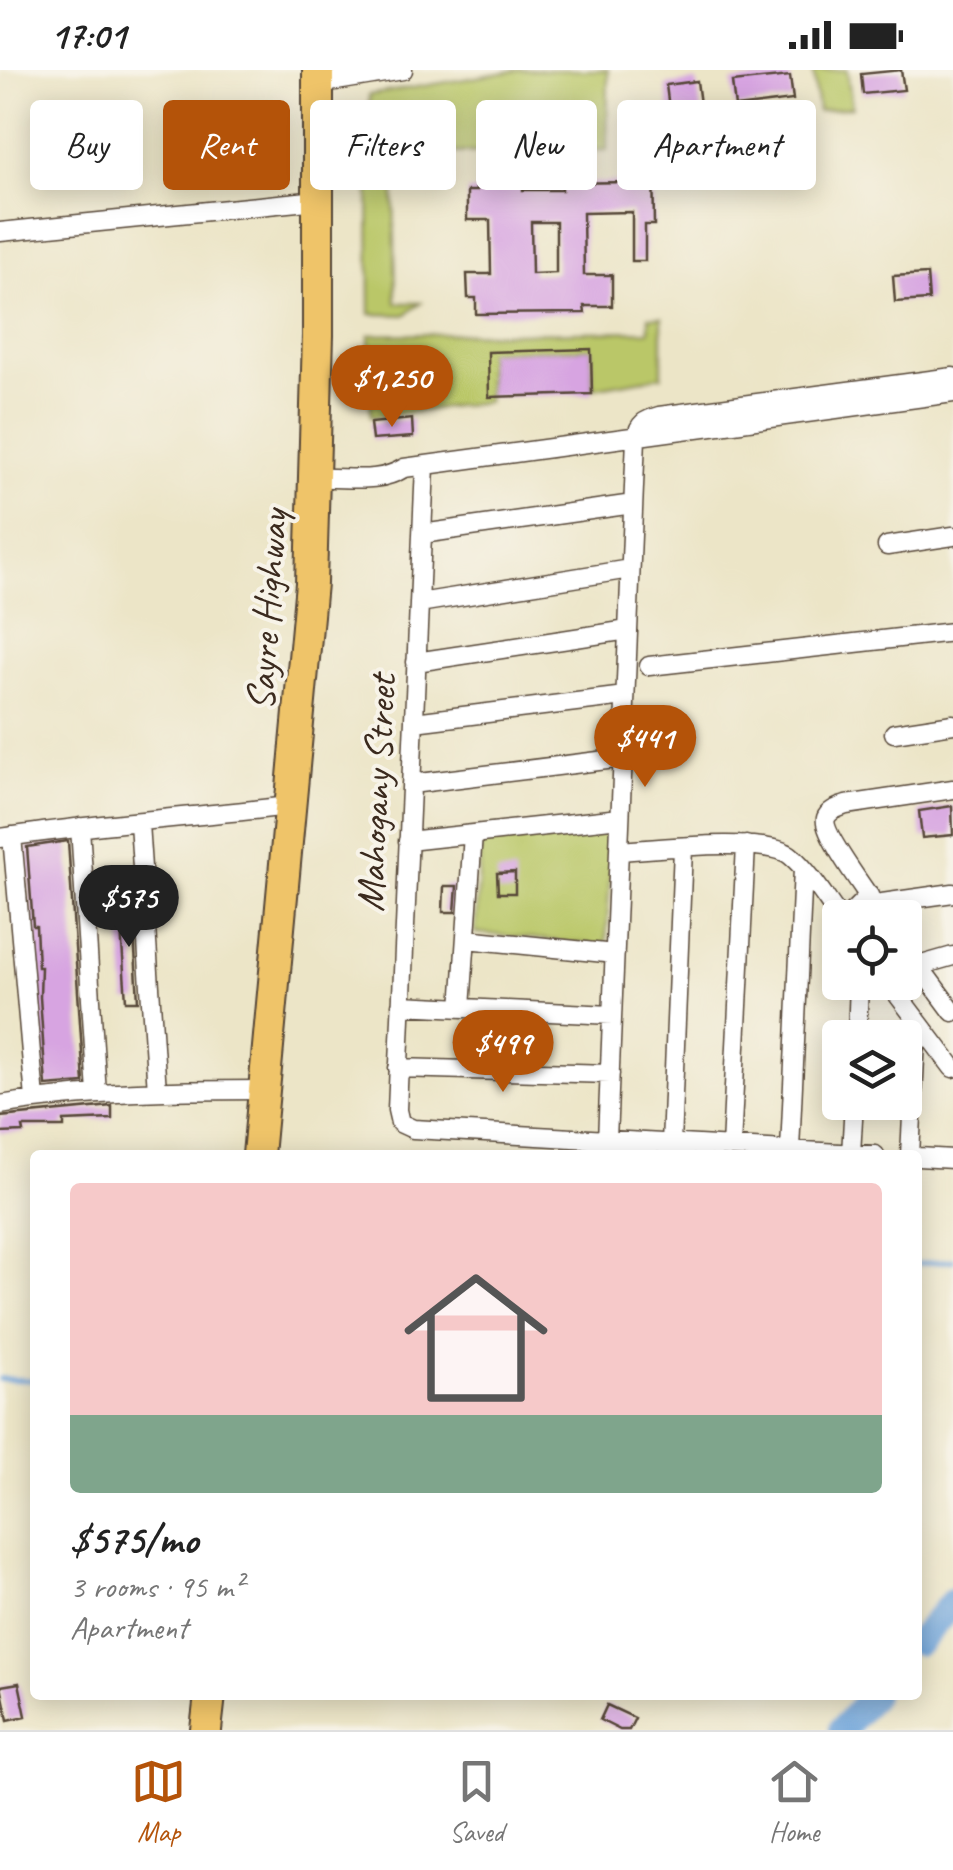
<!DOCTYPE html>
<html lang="en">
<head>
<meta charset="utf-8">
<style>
	body { margin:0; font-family:Caveat,sans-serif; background:#f2f2f2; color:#222; height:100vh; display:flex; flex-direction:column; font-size:38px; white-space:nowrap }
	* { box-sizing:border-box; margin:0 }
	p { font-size:32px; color:#767676 }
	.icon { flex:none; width:55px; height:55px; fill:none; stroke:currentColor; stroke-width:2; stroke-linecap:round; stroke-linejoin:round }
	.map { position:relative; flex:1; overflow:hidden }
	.drawer { position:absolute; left:30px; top:1080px; width:892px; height:550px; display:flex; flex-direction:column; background:#fff; border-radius:10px; box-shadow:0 5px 25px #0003 }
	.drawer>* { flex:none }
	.banner { position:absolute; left:30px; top:30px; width:895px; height:90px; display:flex; gap:20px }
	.controls { position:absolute; left:822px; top:830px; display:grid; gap:20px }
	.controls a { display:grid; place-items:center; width:100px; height:100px; border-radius:10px; background:#fff; box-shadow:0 5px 25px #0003; font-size:50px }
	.price { position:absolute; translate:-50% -85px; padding:0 22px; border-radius:35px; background:#b45309; color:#fff; font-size:32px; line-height:65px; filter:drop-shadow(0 2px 5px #0008) }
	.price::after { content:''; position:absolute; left:50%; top:60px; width:30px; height:22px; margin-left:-15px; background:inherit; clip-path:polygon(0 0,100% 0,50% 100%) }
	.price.active { background:#222; color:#fff }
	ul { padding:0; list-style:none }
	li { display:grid; align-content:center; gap:20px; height:530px; padding:0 40px }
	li+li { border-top:2px solid #e0e0e0 }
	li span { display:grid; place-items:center; height:310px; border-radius:10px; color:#555 }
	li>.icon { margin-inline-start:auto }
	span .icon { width:180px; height:180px; fill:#fffc; stroke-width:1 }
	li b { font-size:42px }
	.tag { padding:0 35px; border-radius:10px; background:#fff; box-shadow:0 5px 25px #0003; font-size:35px; line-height:90px }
	.tag.active { background:#b45309; color:#fff }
	.status { display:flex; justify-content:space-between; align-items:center; height:70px; padding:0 50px; background:#fff; direction:ltr }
	.status svg { height:28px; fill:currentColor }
	.tabs { display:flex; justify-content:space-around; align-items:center; height:140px; border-top:2px solid #e0e0e0; background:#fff; font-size:28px; color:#767676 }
	.tabs a { display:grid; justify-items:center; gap:5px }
	.tabs .active { color:#b45309 }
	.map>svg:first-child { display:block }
	.green { fill:#bac768; stroke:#7a7843; stroke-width:2.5 }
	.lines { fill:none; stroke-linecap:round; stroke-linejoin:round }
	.stream { stroke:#6ea4db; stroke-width:5 }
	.river { stroke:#6ea4db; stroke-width:28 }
	.building { fill:#d7a4e1; fill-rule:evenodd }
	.minor-casing { stroke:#564637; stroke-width:21 }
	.trunk-casing { stroke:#564637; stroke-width:34 }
	.minor { stroke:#fff; stroke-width:18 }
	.trunk { stroke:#efc469; stroke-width:30 }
	.labels { text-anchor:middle; stroke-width:8; stroke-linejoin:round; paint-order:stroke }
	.street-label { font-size:40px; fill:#3b2a1e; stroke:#f7f3e8 }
</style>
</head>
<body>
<div class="status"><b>17:01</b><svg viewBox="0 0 49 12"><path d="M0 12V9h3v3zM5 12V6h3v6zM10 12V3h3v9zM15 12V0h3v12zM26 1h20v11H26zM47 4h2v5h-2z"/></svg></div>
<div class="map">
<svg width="953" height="1660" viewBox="0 0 953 1660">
	<rect width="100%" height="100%" fill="#f7f3e8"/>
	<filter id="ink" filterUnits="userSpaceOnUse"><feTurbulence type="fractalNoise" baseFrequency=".01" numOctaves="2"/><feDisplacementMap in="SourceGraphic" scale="20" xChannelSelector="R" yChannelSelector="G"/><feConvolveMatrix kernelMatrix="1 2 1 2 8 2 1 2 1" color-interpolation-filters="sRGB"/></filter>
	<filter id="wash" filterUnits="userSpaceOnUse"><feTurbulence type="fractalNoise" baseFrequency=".0048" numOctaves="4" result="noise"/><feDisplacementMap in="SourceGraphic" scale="40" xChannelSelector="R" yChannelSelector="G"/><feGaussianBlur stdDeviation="2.25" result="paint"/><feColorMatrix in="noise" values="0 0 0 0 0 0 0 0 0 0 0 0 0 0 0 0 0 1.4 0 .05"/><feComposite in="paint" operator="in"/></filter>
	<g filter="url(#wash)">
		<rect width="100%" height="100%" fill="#ece5c7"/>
		<path class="green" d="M519,0h89l-1,80 -229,4 -1,-8h-8v-51z
			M813,0h34l5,37 -34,4z
			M408,102l10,12 -24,3 2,116h25l-16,12 -35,-1 -1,-140z
			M649,247h13v59l-69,12 -2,-39 -103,3 -1,50 -116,15 -2,-82 280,-4z
			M613,756l-7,120 -131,-13 6,-91z"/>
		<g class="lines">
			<path class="stream" d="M918,1194l35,-4
				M0,1309l35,1"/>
			<path class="river" d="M918,1572l35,-40
				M842,1660l30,-35"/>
		</g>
		<g id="blocks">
			<path class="building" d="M901,0l3,20 -41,4 -2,-20z
				M790,6l3,24 -58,7 -3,-25z
				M697,11l4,31 -31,4 -4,-31z
				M640,62h17v30h-4l1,63h-9v36h-13v-49l-49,1 1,62h28v31h-28l1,7 -109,1v-16h-8l-1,-24h24l-1,-54h-23v-29h9v-14l47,-1v14h39v-7l70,-1v-9l6,-1zM531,152h25v51l-24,1z
				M734,62l3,24 -20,2 -2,-24z
				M927,204l2,26 -34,2 -2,-26z
				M591,279l1,45 -103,3 -1,-45z
				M412,349l1,18 -41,3 -2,-17z
				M952,736l1,29 -31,3 -3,-27z
				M68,771l16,242 -38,3 -6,-89 1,-30h-3l-2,-41h-3l-6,-79z
				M515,802v21h-17l-1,-20z
				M444,816h13l-2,26h-12z
				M132,829l6,102h-12l-7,-101z
				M112,1036v13l-48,2v6h-41l1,5 -24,1v-16z
				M19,1613l7,33 -18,4 -7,-34z
				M607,1635l28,13 -6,12h-9l-20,-10z"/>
		</g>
	</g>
	<g filter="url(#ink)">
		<use href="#blocks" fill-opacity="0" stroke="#564637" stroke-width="2.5"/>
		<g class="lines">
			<defs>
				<path id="minor" d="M318,14l85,-14
					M0,162l318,-32
					M425,396l-28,644 3,13 13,6 462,26
					M315,408c30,-2 62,7 89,-10l549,-75
					M422,464l211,-30
					M887,476l66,-10
					M419,533l211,-34
					M416,592l212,-32
					M649,596l304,-34
					M414,652l211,-26
					M894,663l59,-9
					M411,714l212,-26
					M139,753l18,268
					M80,757l17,267
					M12,766l23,263
					M0,768c96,-15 193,-21 290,-32
					M408,771l212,-23
					M619,781c34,-2 149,-15 172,5 19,16 34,42 49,62
					M875,834l78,-11
					M846,848l23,-23
					M884,848c-10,-16 -63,-85 -58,-100 3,-8 12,-10 20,-13l107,-16
					M466,869l149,15
					M905,877l48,65
					M918,896l35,-10
					M888,912l65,86
					M401,935l211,10
					M461,938l12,-174
					M857,968l2,-56
					M398,998l212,6
					M0,1035c87,-14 175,-15 263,-15
					M607,1070l29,-702c3,-15 9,-18 23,-22l294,-39
					M671,1074l12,-296
					M731,1077l15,-302
					M790,1080l13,-281
					M851,1084l3,-52
					M910,1085l7,-135
					M918,1087l35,2"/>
				<path id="trunk" d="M258,1085l53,-572 7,-248v-265
					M206,1660l4,-35"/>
			</defs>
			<use href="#minor" class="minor-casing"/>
			<use href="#trunk" class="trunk-casing"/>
			<use href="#minor" class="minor"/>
			<use href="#trunk" class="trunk"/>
		</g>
	</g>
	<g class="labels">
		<g class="street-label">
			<text transform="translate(266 540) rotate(-86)" y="14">Sayre Highway</text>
			<text transform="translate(375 723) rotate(-87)" y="14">Mahogany Street</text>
		</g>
	</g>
</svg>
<div class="controls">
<a><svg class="icon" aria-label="locate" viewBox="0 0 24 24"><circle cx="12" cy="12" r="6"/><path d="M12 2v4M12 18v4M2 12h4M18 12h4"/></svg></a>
<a><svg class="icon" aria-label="layers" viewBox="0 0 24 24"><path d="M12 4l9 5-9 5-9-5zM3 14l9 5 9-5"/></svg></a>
</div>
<b class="price" style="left:392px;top:360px">$1,250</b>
<b class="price" style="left:645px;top:720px">$441</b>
<b class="price active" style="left:129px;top:880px">$575</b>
<b class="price" style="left:503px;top:1025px">$499</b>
<div class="banner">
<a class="tag">Buy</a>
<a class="tag active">Rent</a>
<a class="tag">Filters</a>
<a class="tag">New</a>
<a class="tag">Apartment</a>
</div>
<section class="drawer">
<ul>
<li><span style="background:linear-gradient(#f6c9c9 75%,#7fa58c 0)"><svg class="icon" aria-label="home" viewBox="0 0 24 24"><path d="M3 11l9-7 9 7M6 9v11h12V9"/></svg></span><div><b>$575/mo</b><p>3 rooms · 95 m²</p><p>Apartment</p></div></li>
</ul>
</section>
</div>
<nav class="tabs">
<a class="active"><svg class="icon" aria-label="map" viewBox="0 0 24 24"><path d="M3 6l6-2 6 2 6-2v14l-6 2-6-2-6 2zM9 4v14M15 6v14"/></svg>Map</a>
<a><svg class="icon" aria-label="saved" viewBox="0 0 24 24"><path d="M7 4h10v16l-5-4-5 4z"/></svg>Saved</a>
<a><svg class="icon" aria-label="home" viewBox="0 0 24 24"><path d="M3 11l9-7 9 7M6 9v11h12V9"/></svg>Home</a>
</nav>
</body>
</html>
